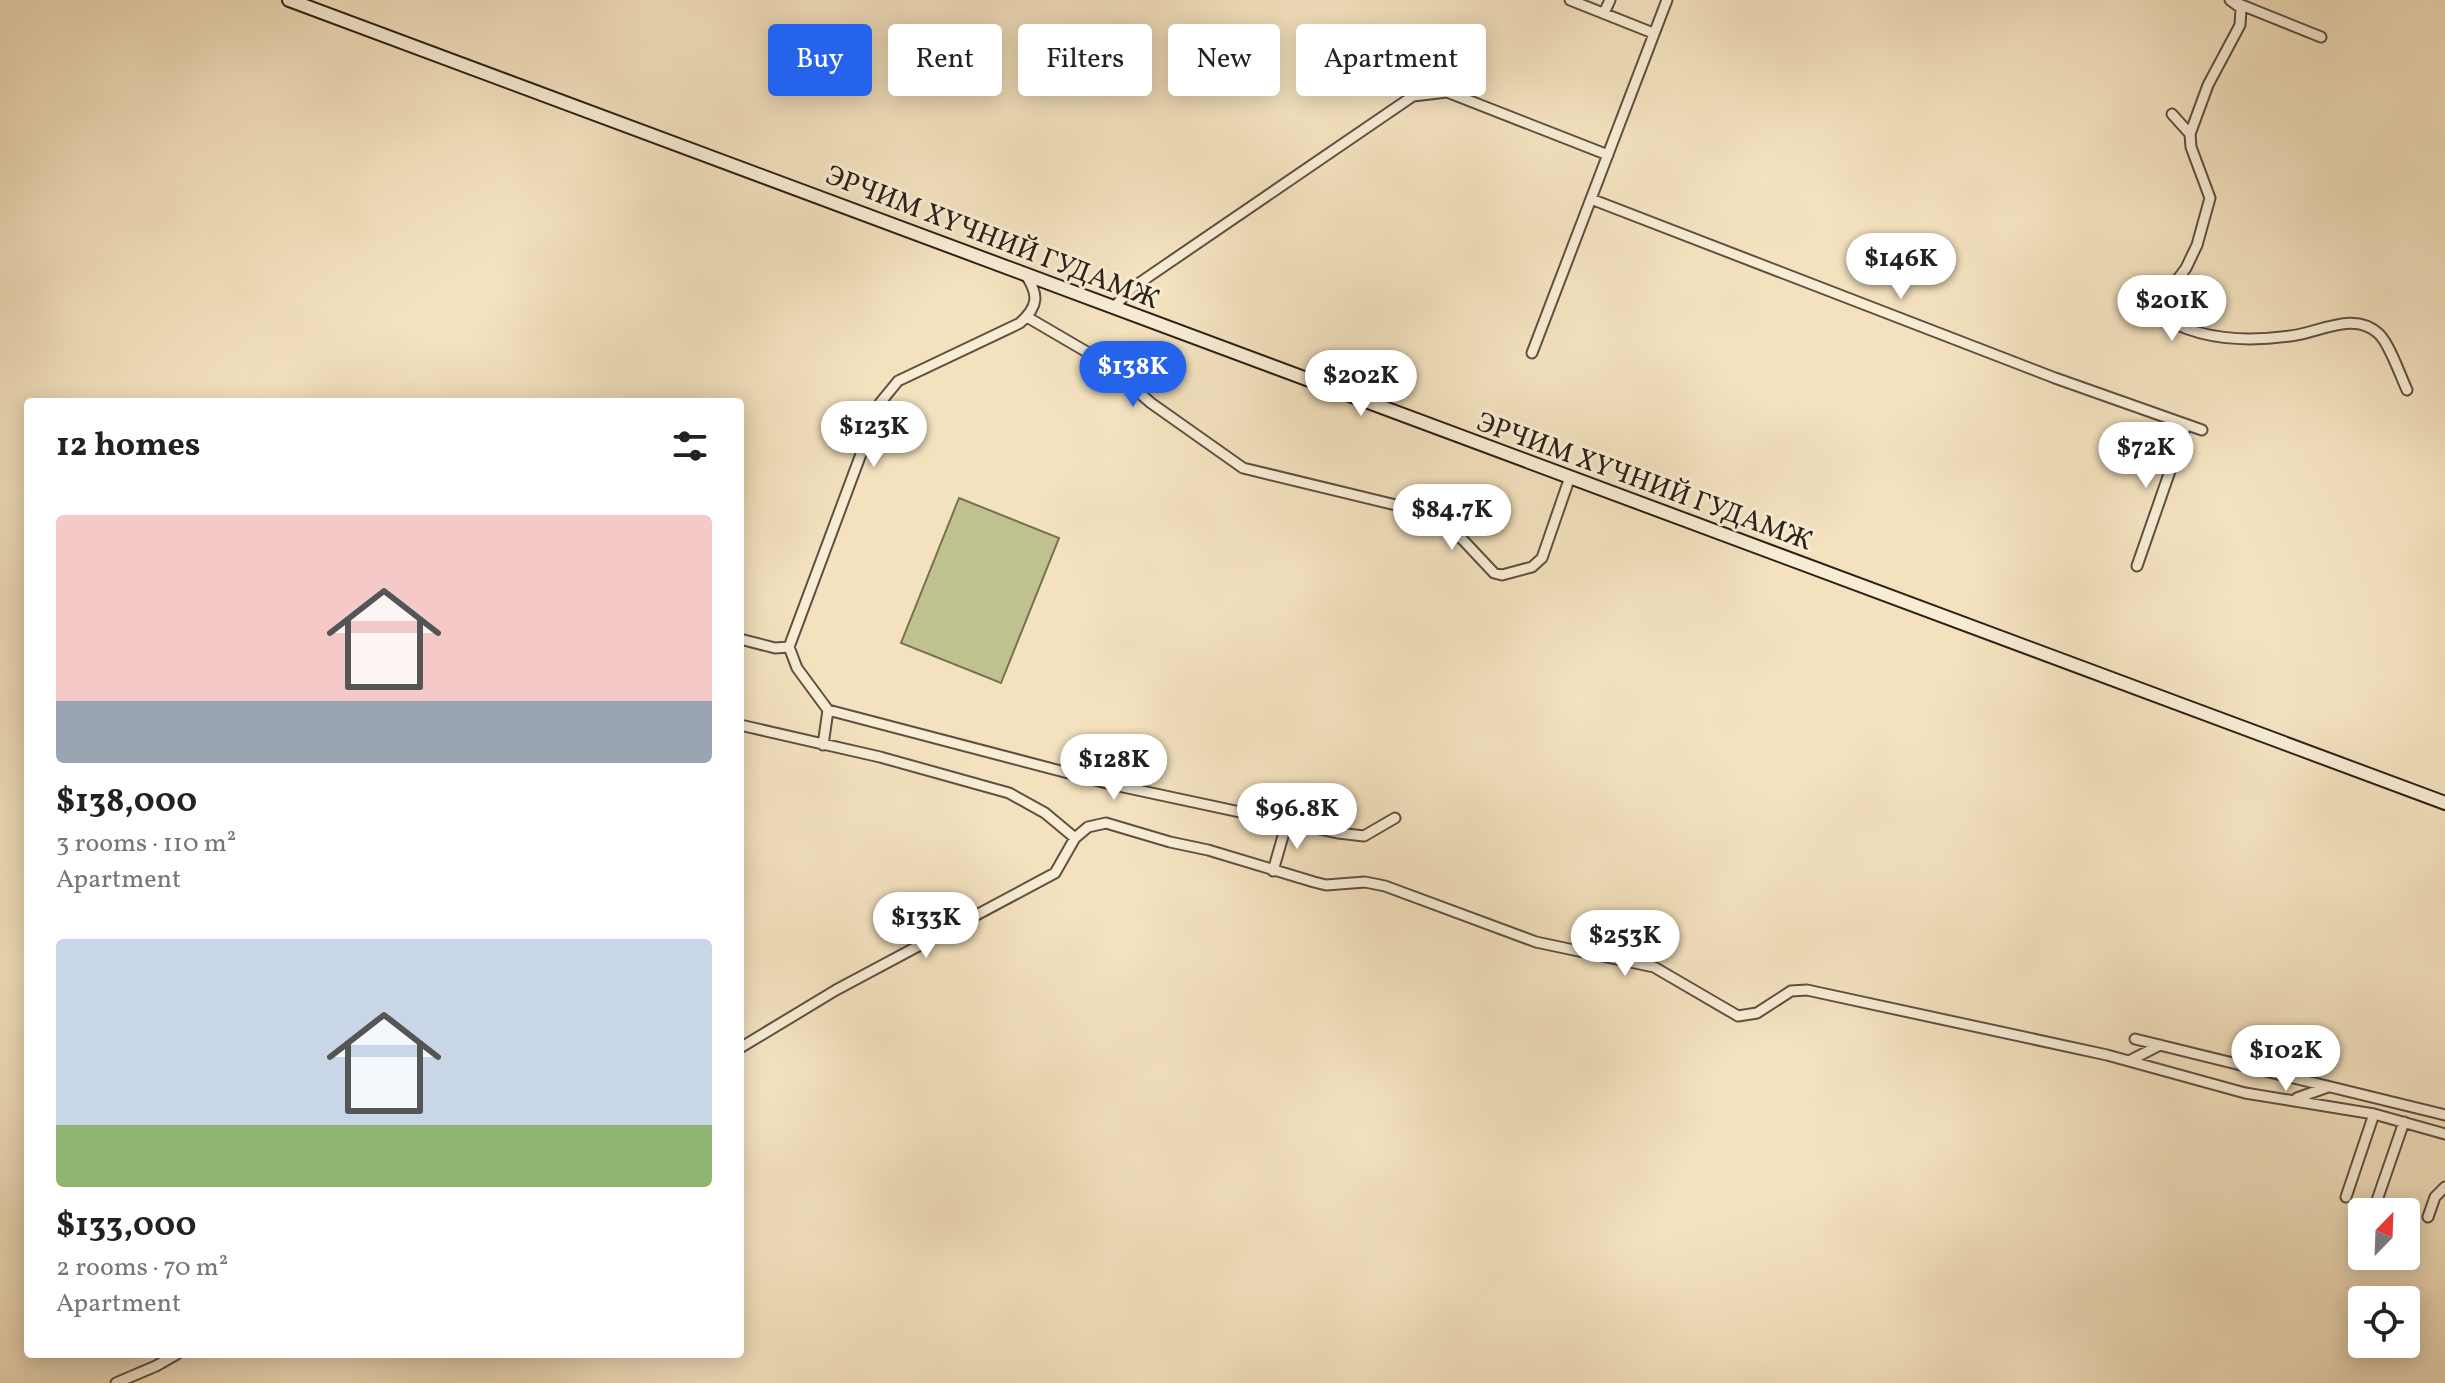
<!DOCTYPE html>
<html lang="en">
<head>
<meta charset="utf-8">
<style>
	body { margin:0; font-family:Vollkorn,serif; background:#f2f2f2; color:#222; height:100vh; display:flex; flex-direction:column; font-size:30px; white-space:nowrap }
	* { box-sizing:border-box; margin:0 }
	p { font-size:26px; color:#767676 }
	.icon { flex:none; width:44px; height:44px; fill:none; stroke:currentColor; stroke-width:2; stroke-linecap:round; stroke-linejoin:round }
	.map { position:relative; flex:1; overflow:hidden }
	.sheet { position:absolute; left:24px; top:398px; width:720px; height:960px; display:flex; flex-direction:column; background:#fff; border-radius:8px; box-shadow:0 4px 20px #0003 }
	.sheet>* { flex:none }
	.banner { position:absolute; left:768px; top:24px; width:760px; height:72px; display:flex; gap:16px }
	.needle { width:52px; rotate:23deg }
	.buttons { position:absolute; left:2348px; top:1198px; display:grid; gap:16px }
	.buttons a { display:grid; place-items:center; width:72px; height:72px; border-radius:8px; background:#fff; box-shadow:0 4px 20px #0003; font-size:40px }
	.price { position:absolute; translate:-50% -68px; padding:0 18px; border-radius:28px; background:#fff; color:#222; font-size:26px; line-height:52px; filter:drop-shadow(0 2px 4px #0008) }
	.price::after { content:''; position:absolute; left:50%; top:48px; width:24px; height:18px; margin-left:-12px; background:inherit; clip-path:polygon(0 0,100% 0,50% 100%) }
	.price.active { background:#2563eb; color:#fff }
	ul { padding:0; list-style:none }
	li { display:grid; align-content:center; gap:16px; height:424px; padding:0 32px }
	li span { display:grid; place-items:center; height:248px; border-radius:8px; color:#555 }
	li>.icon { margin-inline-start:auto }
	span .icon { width:144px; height:144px; fill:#fffc; stroke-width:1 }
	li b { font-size:34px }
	h2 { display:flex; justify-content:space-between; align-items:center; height:96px; padding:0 32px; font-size:34px }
	.pill { padding:0 28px; border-radius:8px; background:#fff; box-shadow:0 4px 20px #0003; font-size:28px; line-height:72px }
	.pill.active { background:#2563eb; color:#fff }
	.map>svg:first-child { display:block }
	.green { fill:#bfc28f; stroke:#767153; stroke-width:2 }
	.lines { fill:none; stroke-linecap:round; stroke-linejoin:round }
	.street-casing { stroke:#5f5041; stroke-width:13 }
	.secondary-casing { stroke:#2d2017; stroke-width:16 }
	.street { stroke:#f8ecd5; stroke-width:9 }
	.secondary { stroke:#f8ecd5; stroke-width:12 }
	.labels { text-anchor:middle; stroke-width:6; stroke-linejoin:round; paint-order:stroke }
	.street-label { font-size:28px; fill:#2d2017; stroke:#f8ecd5 }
</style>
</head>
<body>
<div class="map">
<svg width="2445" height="1383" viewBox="0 0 2445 1383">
	<rect width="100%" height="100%" fill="#f4e2bf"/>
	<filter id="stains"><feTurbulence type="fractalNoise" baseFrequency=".0025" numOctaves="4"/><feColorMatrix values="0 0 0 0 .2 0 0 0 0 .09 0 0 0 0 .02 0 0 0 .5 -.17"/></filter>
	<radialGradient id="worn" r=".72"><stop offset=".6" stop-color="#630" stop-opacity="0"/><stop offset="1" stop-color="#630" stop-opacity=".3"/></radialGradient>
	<path class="green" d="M959,498l100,40 -58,145 -100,-40z"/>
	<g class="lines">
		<defs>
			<path id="street" d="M1570,0l83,33
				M2239,4l82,33
				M1604,13l6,-13
				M2172,114l18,20 1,13 19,51 -13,47 -11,23 -28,38v8c38,26 88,28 132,22 29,-3 64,-26 89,-2 11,11 21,41 28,56
				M2190,134l18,-49 32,-60 1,-17 -11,-8
				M1591,199l464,179 147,52
				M1114,307l18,-19 281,-192 34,-4 161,63
				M1027,317l77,45 47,41 92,65 186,45 34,27 31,33 8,2 30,-8 10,-9 28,-81
				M1532,353l135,-353
				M2137,566l49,-141
				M740,639l35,9 14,-1
				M828,710l286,75 224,48 26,3 31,-18
				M740,725l140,32 129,36 36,20 30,25 13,-11 18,-4 64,19 38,8 106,32 12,3 39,-3 20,4 151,56 118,25 84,49 19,-3 34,-22 16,-1 300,65 138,38 129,21 71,20
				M823,745l5,-35 -31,-42 -8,-21 91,-244 18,-22 122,-58c19,-17 19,-29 5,-49
				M1273,871l14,-49
				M2135,1039l310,76
				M740,1048l96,-58 219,-117 20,-35
				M2129,1061l31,-16
				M2297,1098l31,-11
				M2346,1197l28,-83
				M2375,1206l29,-84
				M2428,1217l7,-20 10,-10
				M116,1383l40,-17 21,-12"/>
			<path id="secondary" d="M289,0l2156,803"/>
		</defs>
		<use href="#street" class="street-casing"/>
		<use href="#secondary" class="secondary-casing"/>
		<use href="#street" class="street"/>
		<use href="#secondary" class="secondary"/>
	</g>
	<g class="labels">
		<g class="street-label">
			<text transform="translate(993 236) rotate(21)" y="10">ЭРЧИМ ХҮЧНИЙ ГУДАМЖ</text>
			<text transform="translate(1645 480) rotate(20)" y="10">ЭРЧИМ ХҮЧНИЙ ГУДАМЖ</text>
		</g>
	</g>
	<rect width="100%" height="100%" filter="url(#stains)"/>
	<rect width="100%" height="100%" fill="url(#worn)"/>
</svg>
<div class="buttons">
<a><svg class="needle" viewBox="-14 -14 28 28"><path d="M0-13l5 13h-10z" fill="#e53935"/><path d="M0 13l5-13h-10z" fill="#767676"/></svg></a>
<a><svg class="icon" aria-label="locate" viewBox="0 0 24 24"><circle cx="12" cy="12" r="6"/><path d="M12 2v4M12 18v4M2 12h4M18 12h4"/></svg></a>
</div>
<b class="price" style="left:1901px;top:301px">$146K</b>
<b class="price" style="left:2172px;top:343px">$201K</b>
<b class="price active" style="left:1133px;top:409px">$138K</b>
<b class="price" style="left:1361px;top:418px">$202K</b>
<b class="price" style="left:874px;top:469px">$123K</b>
<b class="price" style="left:2146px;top:490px">$72K</b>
<b class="price" style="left:1452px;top:552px">$84.7K</b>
<b class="price" style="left:1114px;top:802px">$128K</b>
<b class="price" style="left:1297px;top:851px">$96.8K</b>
<b class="price" style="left:926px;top:960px">$133K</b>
<b class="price" style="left:1625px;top:978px">$253K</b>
<b class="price" style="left:2286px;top:1093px">$102K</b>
<div class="banner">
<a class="pill active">Buy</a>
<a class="pill">Rent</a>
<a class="pill">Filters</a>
<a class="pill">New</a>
<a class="pill">Apartment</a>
</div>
<section class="sheet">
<h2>12 homes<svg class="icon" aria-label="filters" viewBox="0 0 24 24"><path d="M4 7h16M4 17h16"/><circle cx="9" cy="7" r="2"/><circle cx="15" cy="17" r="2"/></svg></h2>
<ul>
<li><span style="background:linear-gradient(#f6c9c9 75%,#9aa5b1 0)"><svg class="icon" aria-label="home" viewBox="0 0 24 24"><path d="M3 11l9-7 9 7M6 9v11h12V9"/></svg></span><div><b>$138,000</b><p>3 rooms · 110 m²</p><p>Apartment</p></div></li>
<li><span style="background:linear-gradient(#c9d6e8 75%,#8fb573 0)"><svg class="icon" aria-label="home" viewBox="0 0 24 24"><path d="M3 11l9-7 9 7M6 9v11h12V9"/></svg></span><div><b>$133,000</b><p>2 rooms · 70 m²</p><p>Apartment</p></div></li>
</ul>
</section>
</div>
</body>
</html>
